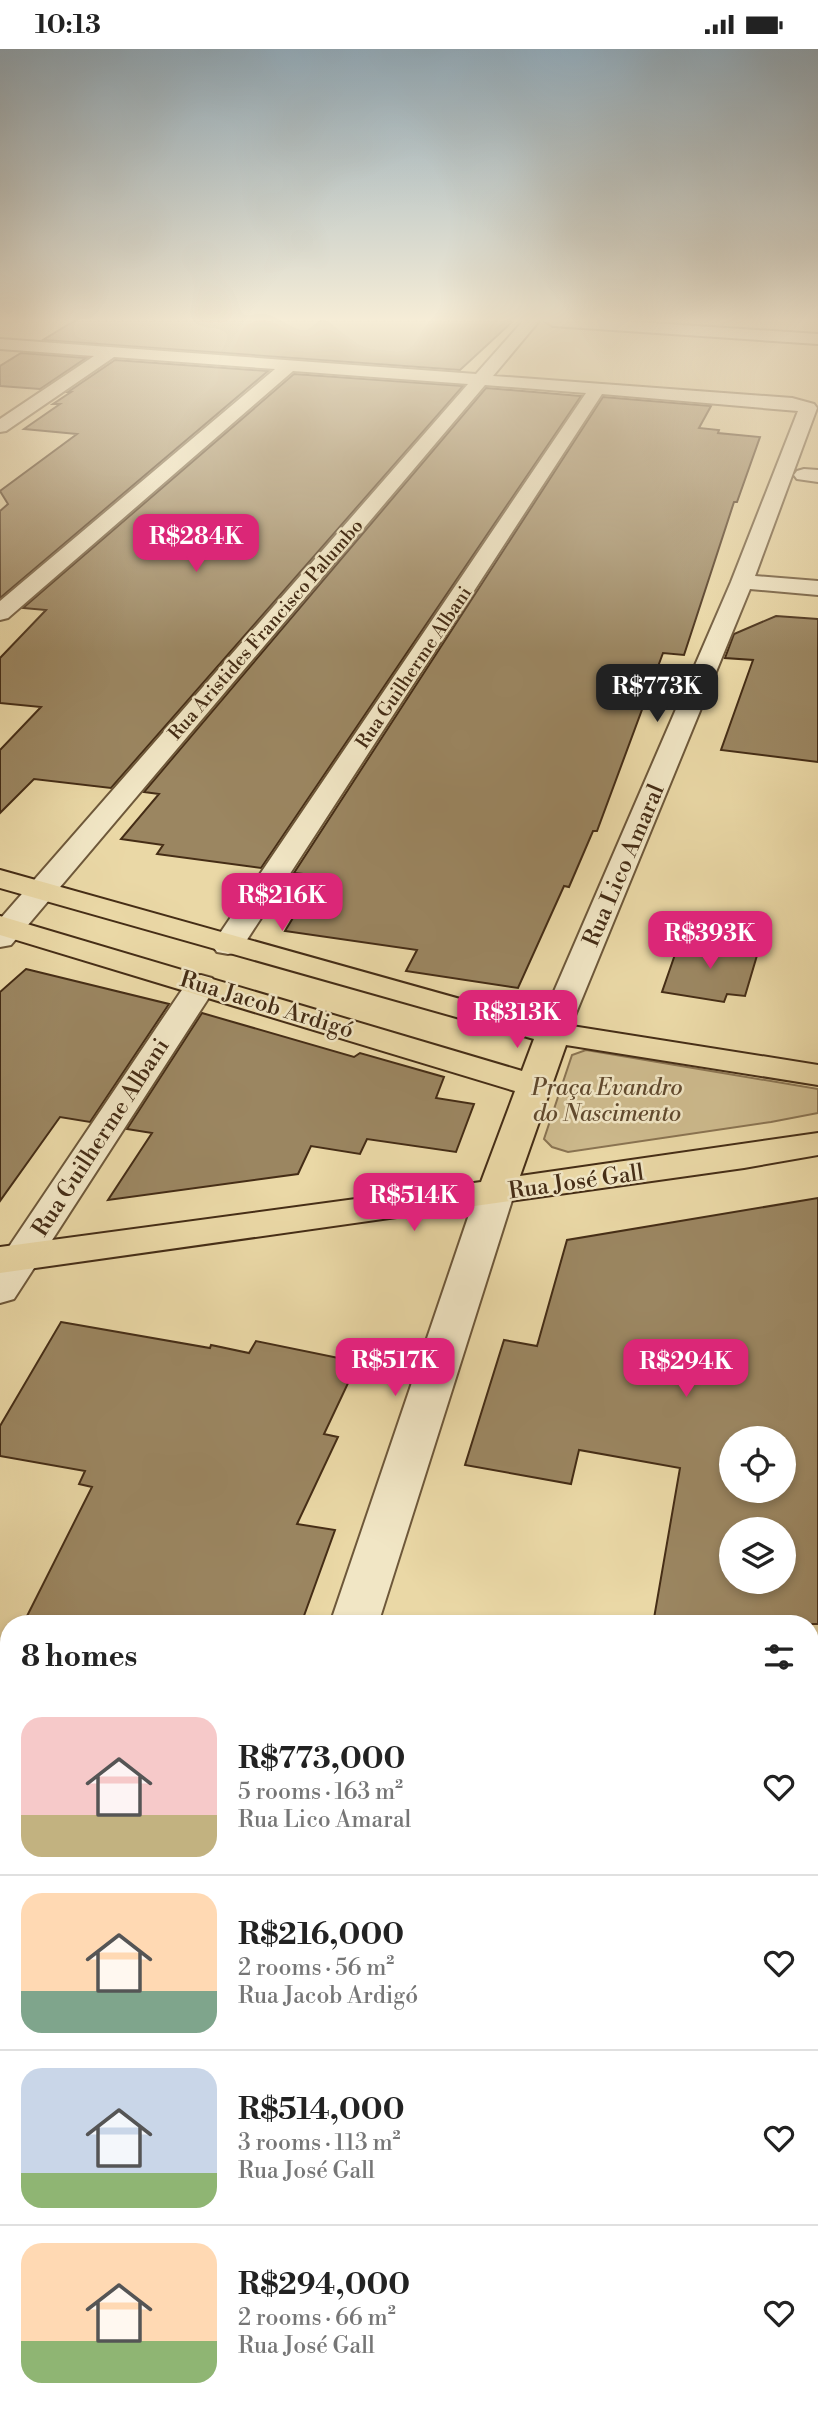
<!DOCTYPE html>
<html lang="en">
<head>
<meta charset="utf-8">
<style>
	body { margin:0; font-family:"Libre Bodoni",serif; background:#f6f6f6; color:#222; height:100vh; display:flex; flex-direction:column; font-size:26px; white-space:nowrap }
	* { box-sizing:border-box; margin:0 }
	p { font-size:23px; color:#767676 }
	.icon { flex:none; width:38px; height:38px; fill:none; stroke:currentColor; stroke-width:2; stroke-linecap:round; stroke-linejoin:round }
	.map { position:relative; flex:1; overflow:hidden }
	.sheet { position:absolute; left:0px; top:1566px; width:819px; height:800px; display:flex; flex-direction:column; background:#fff; border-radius:28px 28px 0 0; box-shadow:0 4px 10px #0003 }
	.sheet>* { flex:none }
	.fabs { position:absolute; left:719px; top:1377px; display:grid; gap:14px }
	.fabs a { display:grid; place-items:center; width:77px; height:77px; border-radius:50%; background:#fff; box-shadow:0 4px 10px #0003; font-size:35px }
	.price { position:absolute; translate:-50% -60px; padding:0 16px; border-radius:14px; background:#db2777; color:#fff; font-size:23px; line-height:46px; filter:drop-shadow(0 2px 4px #0008) }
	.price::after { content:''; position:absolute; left:50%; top:42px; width:21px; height:16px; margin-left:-10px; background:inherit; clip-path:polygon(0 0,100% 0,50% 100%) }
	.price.on { background:#222; color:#fff }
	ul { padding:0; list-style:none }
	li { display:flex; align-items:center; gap:21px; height:175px; padding:0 21px }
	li+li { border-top:2px solid #e0e0e0 }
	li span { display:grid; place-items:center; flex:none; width:196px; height:140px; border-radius:21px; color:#555 }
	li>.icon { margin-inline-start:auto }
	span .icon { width:84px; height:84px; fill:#fffc; stroke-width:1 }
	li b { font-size:30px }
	h2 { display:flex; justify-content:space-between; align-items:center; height:84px; padding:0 21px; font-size:30px }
	.status { display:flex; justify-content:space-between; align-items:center; height:49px; padding:0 35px; background:#fff; direction:ltr }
	.status svg { height:19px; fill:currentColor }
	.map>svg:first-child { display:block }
	.green { fill:#cebb8e; stroke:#8a7452; stroke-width:2 }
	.building { fill:#9b8661; stroke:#452d16; stroke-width:2; fill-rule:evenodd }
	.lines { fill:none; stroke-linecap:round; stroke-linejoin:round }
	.minor-casing { stroke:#6e583a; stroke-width:4 }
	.major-casing { stroke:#452d16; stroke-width:4 }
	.minor { fill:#f1e6c5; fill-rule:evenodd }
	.major { fill:#ead8a6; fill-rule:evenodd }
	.labels { text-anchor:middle; stroke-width:5; stroke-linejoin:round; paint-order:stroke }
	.far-street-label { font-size:19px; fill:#452d16; stroke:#f1e6c5 }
	.street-label { font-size:23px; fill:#452d16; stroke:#f1e6c5 }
	.park-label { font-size:23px; font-style:italic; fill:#60492e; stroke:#f1e6c5 }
</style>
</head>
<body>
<div class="status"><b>10:13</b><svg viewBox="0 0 49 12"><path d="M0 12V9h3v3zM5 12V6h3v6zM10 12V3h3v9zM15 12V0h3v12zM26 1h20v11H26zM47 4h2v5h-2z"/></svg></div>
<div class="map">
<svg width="818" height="2365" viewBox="0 0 818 2365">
	<rect width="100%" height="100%" fill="#ead8a6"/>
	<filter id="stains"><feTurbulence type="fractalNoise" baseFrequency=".00286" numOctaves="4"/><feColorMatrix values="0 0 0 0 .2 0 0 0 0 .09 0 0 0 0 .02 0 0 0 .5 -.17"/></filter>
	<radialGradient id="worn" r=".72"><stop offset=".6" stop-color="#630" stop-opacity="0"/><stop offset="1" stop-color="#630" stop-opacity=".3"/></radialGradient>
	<path class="green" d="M586,1001l232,39v24l-47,9 -203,30 -16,-5 -8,-8 28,-84z"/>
	<path class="building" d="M74,272h439l-53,49 -417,-30z
		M21,304l65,5 -46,31 -40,-3v-20z
		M115,311l153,11 -268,227v-87l8,-7 -8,-13 77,-57 -53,-5 36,-25h-7l18,-12h-3z
		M294,325l169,12 -352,402 -77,-9 -34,34v-63l41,-43 -41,-4v-45l46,-48 -23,-2z
		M486,339l95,8 -320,472 -104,-14 6,-9 -42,-6 38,-45 -15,-2z
		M603,348l108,9 -12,22 20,2 -1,3 42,4 -23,65h-3l-50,153 -21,-2 -66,178h-4l-24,56 -5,-1 -46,102 -112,-17 11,-21 -132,-19 23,-38 -13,-2 9,-17 -10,-1z
		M776,567l42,3v143l-97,-12 32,-90 -28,-2 9,-24z
		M680,891l78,12 -13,44 -18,-2 -3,8 -62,-10z
		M26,920l143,35 -79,118 -30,-5 -60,84v-209z
		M202,964l152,44 6,-4 84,24 -8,21 38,6 -18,48 -89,-13 -7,15 -49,-8 -13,28 -190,26 44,-67 -25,-4z
		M818,1149v426h-165l27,-156 -101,-18 -8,34 -106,-19 39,-125 33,6 30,-106zM732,1390h52v52h-52zM732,1480h52v53h-52z
		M61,1273l149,26 1,-3 38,8 7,-12 102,21 -34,72 14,3 -41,87 38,6 -34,94h-278l69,-137 -13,-3 6,-13 -85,-15v-30z"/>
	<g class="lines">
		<defs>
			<path id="minor" d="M523,272h16l-46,55 299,22 22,6 3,4 -62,168 63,5v14l-68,-6 -185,451 -12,3 -12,-3 -5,-7 195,-451 67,-171 -196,-17 -363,558 -11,2 -11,-2 -5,-7 374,-552 -101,-8 -474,560 -11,2v-28l468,-535 -175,-13 -285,247 -8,2v-19l275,-232 -161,-12 -108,74 -6,1v-13l94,-63 -94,-7v-10l476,35z
				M545,272h76l197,13v10l-265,-18z
				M804,420l14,1v12l-21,-3 -3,-4 3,-4z
				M201,926l11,3 5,7 -203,314 -14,4v-43l190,-282z
				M496,1130l13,4 6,8 -137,433h-48l147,-433 6,-8z
				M63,2357h68l-3,8h-68z"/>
			<path id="major" d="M0,821l514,144 39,9 265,42v20l-252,-40 -46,131 298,-43v22l-74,13 -744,105v-26l481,-65 34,-91 -515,-156v-19l522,155 12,-32 -534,-151z"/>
		</defs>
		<use href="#minor" class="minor-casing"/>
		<use href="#major" class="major-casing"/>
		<use href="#minor" class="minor"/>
		<use href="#major" class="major"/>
	</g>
	<linearGradient id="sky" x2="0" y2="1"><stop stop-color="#92abba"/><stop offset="0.45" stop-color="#f6edd7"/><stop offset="1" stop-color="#f6edd7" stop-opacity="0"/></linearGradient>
	<rect width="818" height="603" fill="url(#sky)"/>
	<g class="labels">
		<g class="far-street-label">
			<text transform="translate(265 580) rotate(-49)" y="7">Rua Aristides Francisco Palumbo</text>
			<text transform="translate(413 618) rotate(-56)" y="7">Rua Guilherme Albani</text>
		</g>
		<g class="street-label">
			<text transform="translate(623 816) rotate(-67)" y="8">Rua Lico Amaral</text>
			<text transform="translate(267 955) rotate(17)" y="8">Rua Jacob Ardigó</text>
			<text transform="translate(100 1088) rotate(-57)" y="8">Rua Guilherme Albani</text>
			<text transform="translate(576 1132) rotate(-8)" y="8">Rua José Gall</text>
		</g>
		<g class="park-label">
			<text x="607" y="1046">Praça Evandro<tspan x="607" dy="26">do Nascimento</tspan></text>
		</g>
	</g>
	<rect width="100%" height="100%" filter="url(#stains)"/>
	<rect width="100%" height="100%" fill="url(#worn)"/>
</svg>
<div class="fabs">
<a><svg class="icon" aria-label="locate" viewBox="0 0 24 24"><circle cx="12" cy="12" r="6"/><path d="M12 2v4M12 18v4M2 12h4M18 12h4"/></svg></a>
<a><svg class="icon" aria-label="layers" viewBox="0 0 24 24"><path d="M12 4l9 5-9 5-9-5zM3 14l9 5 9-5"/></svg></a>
</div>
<b class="price" style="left:196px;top:525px">R$284K</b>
<b class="price on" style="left:657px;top:675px">R$773K</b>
<b class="price" style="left:282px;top:884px">R$216K</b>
<b class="price" style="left:710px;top:922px">R$393K</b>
<b class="price" style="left:517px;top:1001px">R$313K</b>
<b class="price" style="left:414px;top:1184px">R$514K</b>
<b class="price" style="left:395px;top:1349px">R$517K</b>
<b class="price" style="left:686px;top:1350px">R$294K</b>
<section class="sheet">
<h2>8 homes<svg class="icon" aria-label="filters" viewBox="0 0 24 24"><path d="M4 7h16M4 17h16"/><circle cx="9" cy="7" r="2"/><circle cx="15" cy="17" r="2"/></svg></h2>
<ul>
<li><span style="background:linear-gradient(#f6c9c9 70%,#c2b280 0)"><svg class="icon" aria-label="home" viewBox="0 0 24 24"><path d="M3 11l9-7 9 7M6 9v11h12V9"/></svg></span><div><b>R$773,000</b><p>5 rooms · 163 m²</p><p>Rua Lico Amaral</p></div><svg class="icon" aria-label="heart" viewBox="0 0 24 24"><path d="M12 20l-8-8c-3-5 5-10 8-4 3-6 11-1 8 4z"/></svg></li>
<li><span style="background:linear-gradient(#ffd9b3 70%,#7fa58c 0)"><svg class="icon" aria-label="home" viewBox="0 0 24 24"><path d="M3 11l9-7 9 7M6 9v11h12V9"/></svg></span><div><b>R$216,000</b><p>2 rooms · 56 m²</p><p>Rua Jacob Ardigó</p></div><svg class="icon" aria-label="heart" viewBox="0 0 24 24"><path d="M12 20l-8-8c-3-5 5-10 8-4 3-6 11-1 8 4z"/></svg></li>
<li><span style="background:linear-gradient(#c9d6e8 75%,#8fb573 0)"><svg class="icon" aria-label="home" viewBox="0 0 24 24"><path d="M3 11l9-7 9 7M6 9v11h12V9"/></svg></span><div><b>R$514,000</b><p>3 rooms · 113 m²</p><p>Rua José Gall</p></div><svg class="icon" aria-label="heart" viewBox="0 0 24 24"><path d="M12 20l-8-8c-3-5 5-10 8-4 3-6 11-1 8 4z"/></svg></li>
<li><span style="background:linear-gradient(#ffd9b3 70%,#8fb573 0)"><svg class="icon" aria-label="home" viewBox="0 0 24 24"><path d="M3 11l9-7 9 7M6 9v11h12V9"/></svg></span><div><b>R$294,000</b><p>2 rooms · 66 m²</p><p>Rua José Gall</p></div><svg class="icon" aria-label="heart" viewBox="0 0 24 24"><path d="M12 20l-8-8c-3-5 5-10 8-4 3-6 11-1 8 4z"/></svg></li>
</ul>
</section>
</div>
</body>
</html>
